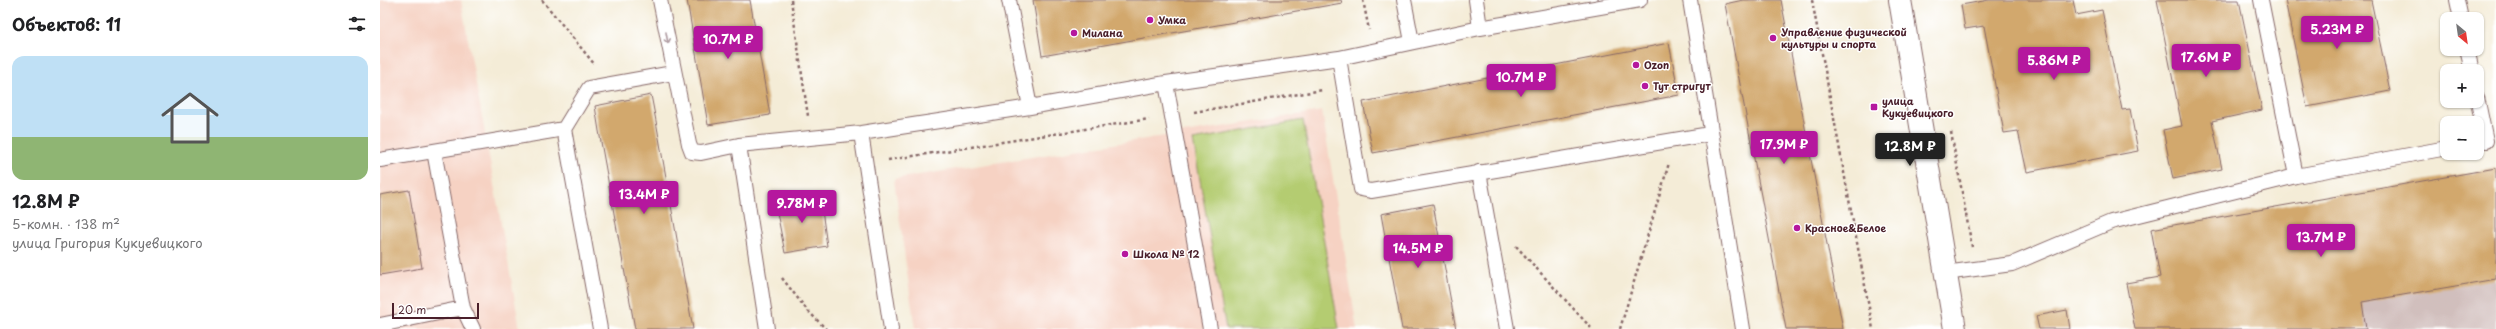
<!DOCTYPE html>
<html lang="ru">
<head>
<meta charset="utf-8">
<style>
	body { margin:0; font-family:"Playpen Sans",sans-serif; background:#f6f6f6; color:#202124; height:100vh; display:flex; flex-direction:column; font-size:15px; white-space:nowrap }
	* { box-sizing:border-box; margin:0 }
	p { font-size:13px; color:#757577 }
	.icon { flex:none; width:22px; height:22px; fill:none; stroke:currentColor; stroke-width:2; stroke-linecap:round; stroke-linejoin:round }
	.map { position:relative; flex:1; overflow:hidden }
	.drawer { display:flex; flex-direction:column; background:#fff; width:380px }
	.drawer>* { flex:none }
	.needle { width:26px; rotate:151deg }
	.tools { position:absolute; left:2060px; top:12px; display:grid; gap:8px }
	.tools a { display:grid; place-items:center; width:44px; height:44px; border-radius:8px; background:#fff; box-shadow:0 1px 3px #0004; font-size:20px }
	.scale { position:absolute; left:12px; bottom:10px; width:87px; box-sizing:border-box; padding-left:4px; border:2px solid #4a1f2b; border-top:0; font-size:11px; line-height:14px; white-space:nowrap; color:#4a1f2b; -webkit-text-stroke:3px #fff; paint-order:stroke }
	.price { position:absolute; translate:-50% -34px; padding:0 9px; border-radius:4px; background:#b5179e; color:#fff; font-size:13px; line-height:26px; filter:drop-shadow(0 1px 2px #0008) }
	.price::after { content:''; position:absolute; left:50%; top:24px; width:12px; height:9px; margin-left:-6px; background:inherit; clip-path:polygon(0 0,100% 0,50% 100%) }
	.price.selected { background:#222; color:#fff }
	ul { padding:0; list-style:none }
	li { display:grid; align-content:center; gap:8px; height:212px; padding:0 12px }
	li span { display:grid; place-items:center; height:124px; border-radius:12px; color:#555 }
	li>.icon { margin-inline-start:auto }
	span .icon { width:72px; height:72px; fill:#fffc; stroke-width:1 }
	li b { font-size:17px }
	h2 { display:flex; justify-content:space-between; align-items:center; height:48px; padding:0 12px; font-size:17px }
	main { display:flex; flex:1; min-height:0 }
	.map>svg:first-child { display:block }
	.built { fill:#f6d2c3 }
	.industrial { fill:#d1bfbd }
	.green { fill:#b4cc71; stroke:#7f764e }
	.building { fill:#d2a86d }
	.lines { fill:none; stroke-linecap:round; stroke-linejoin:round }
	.service-casing { stroke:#866767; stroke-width:16 }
	.tertiary-casing { stroke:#866767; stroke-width:24 }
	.path { stroke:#866767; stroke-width:2.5; stroke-dasharray:3 3; stroke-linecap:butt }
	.service { stroke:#fff; stroke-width:14 }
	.tertiary { stroke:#fff; stroke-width:22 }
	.oneway { stroke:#ae9aa0 }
	.poi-dot { fill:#b5179e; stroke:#fff; stroke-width:1.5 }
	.labels { text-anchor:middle; stroke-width:3; stroke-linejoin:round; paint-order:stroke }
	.poi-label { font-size:10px; font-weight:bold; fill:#4a1f2b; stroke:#fff; text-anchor:start }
</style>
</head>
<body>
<main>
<section class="drawer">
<h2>Объектов: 11<svg class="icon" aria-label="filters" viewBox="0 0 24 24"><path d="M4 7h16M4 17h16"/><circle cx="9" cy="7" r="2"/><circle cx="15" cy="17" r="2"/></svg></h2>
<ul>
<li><span style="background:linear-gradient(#bfe0f5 65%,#8fb573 0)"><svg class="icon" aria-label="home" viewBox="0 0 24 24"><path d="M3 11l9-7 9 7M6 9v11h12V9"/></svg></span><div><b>12.8M ₽</b><p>5-комн. · 138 m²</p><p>улица Григория Кукуевицкого</p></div></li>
</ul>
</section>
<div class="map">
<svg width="2116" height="329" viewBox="0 0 2116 329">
	<rect width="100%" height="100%" fill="#fff"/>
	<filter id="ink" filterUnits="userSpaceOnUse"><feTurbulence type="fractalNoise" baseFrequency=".025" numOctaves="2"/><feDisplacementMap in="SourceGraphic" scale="8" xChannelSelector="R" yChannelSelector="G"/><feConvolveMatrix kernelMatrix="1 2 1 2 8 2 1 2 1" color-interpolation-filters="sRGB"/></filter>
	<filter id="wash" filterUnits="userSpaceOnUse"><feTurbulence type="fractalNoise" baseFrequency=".012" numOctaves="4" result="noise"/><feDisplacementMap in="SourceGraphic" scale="16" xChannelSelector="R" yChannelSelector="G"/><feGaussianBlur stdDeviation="0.9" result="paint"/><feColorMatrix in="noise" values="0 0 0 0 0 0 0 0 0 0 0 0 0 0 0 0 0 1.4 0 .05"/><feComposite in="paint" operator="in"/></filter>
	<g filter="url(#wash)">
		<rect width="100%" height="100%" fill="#f4ecd7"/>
		<path class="built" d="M0,0h81l59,329h-140z
			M942,111l35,218h-442l-21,-150z"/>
		<path class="industrial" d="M2116,279v50h-284l150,-27z"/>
		<path class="green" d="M923,120l36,209h-113l-33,-189z"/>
		<g id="blocks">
			<path class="building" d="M307,0h63l20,115 -62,10z
				M653,0h308l1,3 -300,53z
				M1363,0h38l62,329h-57l-61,-325z
				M1609,0h84l3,15 26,-5 20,100 8,-1 8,42 -111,21 -9,-41 -14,2 -20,-107 -19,3 -4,-24z
				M1777,0h82l23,110 -50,11 10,48 -49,10 -10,-49 19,-4z
				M1905,0h86l19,91 -83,16z
				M1289,43l10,52 -306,58 -10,-51z
				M271,95l5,26 37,208h-58l-36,-198 -4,-25z
				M2116,168v111l-134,23 4,27h-231l-9,-46 34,-6 -9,-48z
				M29,190l13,78 -42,7v-80z
				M440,196l7,50 -42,7 -10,-51z
				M1053,204l23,125h-54l-21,-115z
				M1687,310l3,19h-31l-3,-13z"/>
		</g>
	</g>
	<g filter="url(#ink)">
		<use href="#blocks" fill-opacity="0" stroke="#866767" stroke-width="1"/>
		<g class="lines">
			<defs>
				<path id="service" d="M280,0l29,144 3,8 9,1 38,-8 122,-12 169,-26 136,-24 173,-25 141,-30 160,-28
					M629,0l21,107
					M1024,0l8,42
					M1096,0l4,28
					M1310,0l53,329
					M1881,0l35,176
					M2077,0l4,19
					M2087,49l5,22
					M959,58l22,131 10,2 339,-57
					M786,83l44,246
					M2097,97l9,44
					M481,133l30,196
					M359,145l28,184
					M54,151l29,157 10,21
					M0,160l184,-31
					M1099,172l28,157
					M1565,273l67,-9 99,-42 185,-46 151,-28
					M0,325l83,-17
					M220,329l-36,-200 25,-41 84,-15"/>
				<path id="tertiary" d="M1520,0l55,329"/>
			</defs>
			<use href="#service" class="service-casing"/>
			<use href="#tertiary" class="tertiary-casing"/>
			<path class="path" d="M162,0l53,65
				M411,0l17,116
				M983,0l6,30
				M1432,0l61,329
				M814,112l129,-22
				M1571,132l21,115
				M508,160l261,-41
				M1136,246l76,83
				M402,278l25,32 19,19
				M1240,329l49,-166"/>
			<use href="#service" class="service"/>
			<use href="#tertiary" class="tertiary"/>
		</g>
		<defs><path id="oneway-shaft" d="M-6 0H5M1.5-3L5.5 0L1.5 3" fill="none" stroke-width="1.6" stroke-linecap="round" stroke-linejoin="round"/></defs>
		<use class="oneway" href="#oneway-shaft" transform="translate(287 38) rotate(80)"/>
	</g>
	<g class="poi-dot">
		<circle cx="770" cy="20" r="4"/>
		<circle cx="694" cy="33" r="4"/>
		<circle cx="1393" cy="38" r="4"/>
		<circle cx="1256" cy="65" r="4"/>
		<circle cx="1265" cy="86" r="4"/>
		<rect x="1490" y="103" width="8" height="8" rx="2"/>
		<circle cx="1417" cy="228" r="4"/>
		<circle cx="745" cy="254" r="4"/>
	</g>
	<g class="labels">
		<g class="poi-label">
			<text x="778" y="24">Умка</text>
			<text x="1401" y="36">Управление физической<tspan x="1401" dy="12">культуры и спорта</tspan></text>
			<text x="702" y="37">Милана</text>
			<text x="1264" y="69">Ozon</text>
			<text x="1273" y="90">Тут стригут</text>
			<text x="1502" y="105">улица<tspan x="1502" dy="12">Кукуевицкого</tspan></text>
			<text x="1425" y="232">Красное&amp;Белое</text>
			<text x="753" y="258">Школа № 12</text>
		</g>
	</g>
</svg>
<div class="tools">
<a><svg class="needle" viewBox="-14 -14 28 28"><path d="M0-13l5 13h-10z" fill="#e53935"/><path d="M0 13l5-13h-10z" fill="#757577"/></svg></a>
<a>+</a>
<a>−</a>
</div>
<div class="scale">20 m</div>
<b class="price" style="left:1957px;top:50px">5.23M ₽</b>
<b class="price" style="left:348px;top:60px">10.7M ₽</b>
<b class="price" style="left:1826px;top:78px">17.6M ₽</b>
<b class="price" style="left:1674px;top:81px">5.86M ₽</b>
<b class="price" style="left:1141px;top:98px">10.7M ₽</b>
<b class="price" style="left:1404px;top:165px">17.9M ₽</b>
<b class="price selected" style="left:1530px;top:167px">12.8M ₽</b>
<b class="price" style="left:264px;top:215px">13.4M ₽</b>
<b class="price" style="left:422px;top:224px">9.78M ₽</b>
<b class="price" style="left:1941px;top:258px">13.7M ₽</b>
<b class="price" style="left:1038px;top:269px">14.5M ₽</b>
</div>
</main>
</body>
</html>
